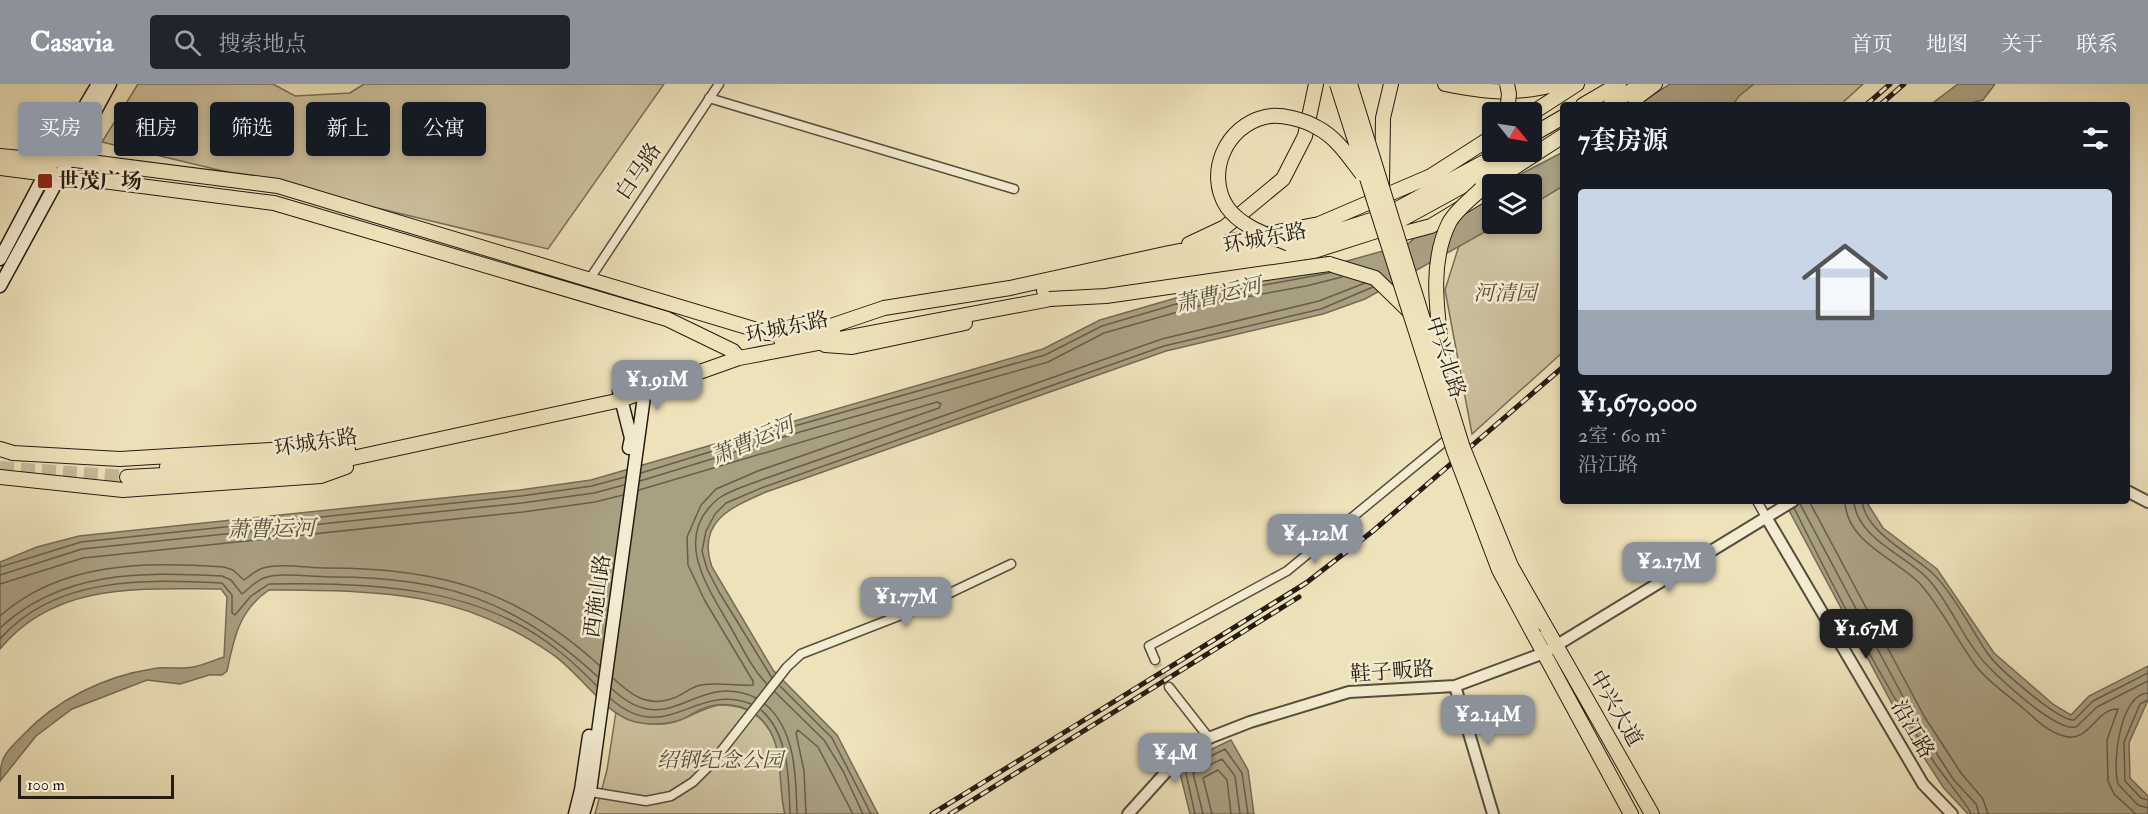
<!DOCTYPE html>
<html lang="zh">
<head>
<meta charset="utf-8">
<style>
	body { margin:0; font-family:"IM FELL Double Pica","Noto Serif SC",serif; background:#20242c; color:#f1f3f6; height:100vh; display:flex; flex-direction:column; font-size:22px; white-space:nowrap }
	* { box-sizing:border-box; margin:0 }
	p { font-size:20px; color:#9ea1a6 }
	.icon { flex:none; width:33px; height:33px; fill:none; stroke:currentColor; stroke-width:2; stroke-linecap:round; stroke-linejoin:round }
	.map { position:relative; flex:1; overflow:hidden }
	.sheet { position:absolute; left:1560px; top:18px; width:570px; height:402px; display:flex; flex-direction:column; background:#171b24; border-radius:6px; box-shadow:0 3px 9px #0003 }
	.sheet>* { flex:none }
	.guide { position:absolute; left:18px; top:18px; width:570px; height:54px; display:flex; gap:12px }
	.needle { width:39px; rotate:120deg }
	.buttons { position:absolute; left:1482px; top:18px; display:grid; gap:12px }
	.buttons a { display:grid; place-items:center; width:60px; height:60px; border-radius:6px; background:#171b24; box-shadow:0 3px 9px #0003; font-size:30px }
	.scale { position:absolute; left:18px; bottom:15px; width:156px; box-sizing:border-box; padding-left:6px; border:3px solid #241c12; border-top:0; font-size:16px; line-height:21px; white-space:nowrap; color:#241c12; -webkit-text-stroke:4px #f4ecd2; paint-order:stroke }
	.price { position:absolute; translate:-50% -51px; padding:0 14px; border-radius:12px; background:#8c9099; color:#fff; font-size:20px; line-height:39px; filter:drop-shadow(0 2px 3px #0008) }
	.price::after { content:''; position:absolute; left:50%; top:36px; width:18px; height:14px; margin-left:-9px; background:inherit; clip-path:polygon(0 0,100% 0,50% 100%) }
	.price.current { background:#222; color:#fff }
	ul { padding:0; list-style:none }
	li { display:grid; align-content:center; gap:12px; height:318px; padding:0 18px }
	li span { display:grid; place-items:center; height:186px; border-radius:6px; color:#555 }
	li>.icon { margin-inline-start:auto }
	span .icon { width:108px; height:108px; fill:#fffc; stroke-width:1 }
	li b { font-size:26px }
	h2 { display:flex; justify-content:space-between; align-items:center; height:72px; padding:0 18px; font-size:26px }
	.chip { padding:0 21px; border-radius:6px; background:#171b24; box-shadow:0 3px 9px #0003; font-size:21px; line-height:54px }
	.chip.current { background:#8c9099; color:#fff }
	header { display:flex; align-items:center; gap:36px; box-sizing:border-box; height:84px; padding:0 30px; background:#8c9099; color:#fff }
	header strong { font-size:28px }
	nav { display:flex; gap:33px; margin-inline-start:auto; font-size:21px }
	.search { width:420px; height:54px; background:#20242c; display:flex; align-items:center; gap:15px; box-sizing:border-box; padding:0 21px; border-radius:6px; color:#9ea1a6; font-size:22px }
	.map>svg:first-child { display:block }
	.green { fill:#ccc09d; stroke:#786e58; stroke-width:1.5 }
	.water { fill:#a99f81; stroke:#746b55; stroke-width:1.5 }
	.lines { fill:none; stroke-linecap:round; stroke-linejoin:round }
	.shore { stroke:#665e4a; stroke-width:1.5 }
	.minor-tunnel { stroke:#c6ba98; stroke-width:8; stroke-dasharray:8 4; stroke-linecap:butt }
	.primary-tunnel { stroke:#c6ba98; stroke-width:14; stroke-dasharray:14 7; stroke-linecap:butt }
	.minor-casing { stroke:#564e3c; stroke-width:11 }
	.tertiary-casing { stroke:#564e3c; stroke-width:14 }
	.secondary-casing { stroke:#241c12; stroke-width:15 }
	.primary-casing { stroke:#241c12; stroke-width:16 }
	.minor { stroke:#f4ecd2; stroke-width:8 }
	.tertiary { stroke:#f4ecd2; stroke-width:10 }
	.secondary { stroke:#f4ecd2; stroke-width:12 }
	.primary { stroke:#eee2ba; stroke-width:14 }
	.rail-casing { stroke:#241c12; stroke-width:5 }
	.rail { stroke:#f4ecd2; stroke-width:3; stroke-dasharray:9; stroke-linecap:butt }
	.primary-bridge-casing { stroke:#241c12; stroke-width:16; stroke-linecap:butt }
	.primary-bridge { stroke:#eee2ba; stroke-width:14 }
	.poi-dot { fill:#8f2418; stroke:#f4ecd2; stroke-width:2 }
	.labels { text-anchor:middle; stroke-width:5; stroke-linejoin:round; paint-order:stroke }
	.street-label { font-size:21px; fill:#241c12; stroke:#f4ecd2 }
	.poi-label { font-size:21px; font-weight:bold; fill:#241c12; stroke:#f4ecd2; text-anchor:start }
	.park-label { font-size:21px; font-style:italic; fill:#564d3c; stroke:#f4ecd2 }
	.water-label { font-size:22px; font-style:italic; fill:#59503e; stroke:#f4ecd2 }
</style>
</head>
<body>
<header>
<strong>Casavia</strong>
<div class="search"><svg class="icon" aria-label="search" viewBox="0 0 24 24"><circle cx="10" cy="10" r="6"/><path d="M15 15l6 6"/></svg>搜索地点</div>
<nav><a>首页</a><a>地图</a><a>关于</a><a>联系</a></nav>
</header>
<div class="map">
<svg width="2148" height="730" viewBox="0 0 2148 730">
	<rect width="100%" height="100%" fill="#eee2ba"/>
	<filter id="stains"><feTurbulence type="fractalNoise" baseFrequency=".00333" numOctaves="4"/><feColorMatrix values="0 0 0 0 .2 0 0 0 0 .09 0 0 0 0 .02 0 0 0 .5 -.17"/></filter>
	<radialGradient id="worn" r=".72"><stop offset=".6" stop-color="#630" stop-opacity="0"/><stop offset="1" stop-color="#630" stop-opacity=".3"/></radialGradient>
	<path class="green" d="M138,0h135l22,12 55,-3 14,-9h300l-116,165 -446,-107z
		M1716,0h147l-23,21h-159z
		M1563,90v178l-91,82 -27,-144 18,-57 29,-9h40v-31z
		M719,621c45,-1 60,31 63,71 1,13 0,26 3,38h-190l12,-44 9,-58c17,12 44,16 64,8 14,-5 23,-12 39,-15z"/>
	<path class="water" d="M1670,0h84l-15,12 -6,9h-96z
		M1958,0h37l-12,16 -20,5h-33z
		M1563,68v34l-31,19v-21h-30z
		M1492,105v35h7l-134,75 -42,15 -157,37 -400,141c-34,15 -70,29 -54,75l61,103 64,65 41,79h-93c-9,-33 2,-73 -27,-98 -14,-12 -39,-15 -56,-7 -8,3 -16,10 -25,12 -13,4 -32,4 -45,0 -29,-9 -54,-50 -80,-67 -94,-65 -173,-63 -283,-64 -30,20 -35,48 -42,81l-5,4h-13l-29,9 -33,-4 -75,29 -36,27 -36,45c0,-26 6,-28 23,-46 33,-35 82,-59 129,-66 14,-3 28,1 41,-2 11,-2 21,-7 31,-10l3,-60 -6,-8c-79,0 -165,-8 -221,60v-87l37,-15 42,-11 441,-46 71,-10 452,-131 57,-29 100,-29 104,-18 104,-29 24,-23z
		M1784,417h82l17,27 54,41 57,84 60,52 17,10 18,-19 59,-30v34l-19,43 1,35 18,18v18h-180l-25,-27 -38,-59z
		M1231,656l17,30 6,44h-64l-12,-49z"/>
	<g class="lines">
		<path class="shore" d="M641,389l157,-48 247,-70 57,-29 98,-29 129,-24
			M640,397l160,-49 248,-70 56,-29 98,-28 104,-19 36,-9
			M1809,417l115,215 37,57 22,26 5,15
			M1845,417c1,43 55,59 77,85 21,25 35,54 54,80 12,16 32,29 47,42 12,11 25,24 41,28 25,8 32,-28 54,-27l-11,31 1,41 6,13 22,20
			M1854,417c2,37 53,55 74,78 23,25 34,59 57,84 14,15 71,69 91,64l21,-20 51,-26
			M1862,417c3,30 47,52 68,70 21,18 42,60 58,83 10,14 70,67 86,66l19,-19 55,-28
			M1799,418l117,219 37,58 23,25 3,10
			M1794,424c43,86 88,174 140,254 6,10 37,47 37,52
			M0,483l81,-25 440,-46 71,-10 33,-9
			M0,491l82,-26 440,-46 72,-10 30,-8
			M0,500l83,-26 440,-46 72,-10 28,-7
			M0,532c62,-55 146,-54 224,-49l9,3 11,10c6,-4 12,-10 19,-12 19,-5 45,0 64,0 112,0 189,21 273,98
			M0,544c62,-58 143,-56 222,-52l9,4 11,14c7,-5 13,-13 22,-16 14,-6 52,-1 68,-1 113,0 183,23 266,100
			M0,555c55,-63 146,-60 222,-56l10,12v18l3,2 16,-19 18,-12c100,-1 209,0 291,68 13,10 25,22 37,34
			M613,594c17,16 33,29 58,21 11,-3 19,-12 30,-14 18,-3 34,1 52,0v-4l-48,-80 -17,-36 -1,-28 14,-32 15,-16 42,-18 181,-63 2,-4 -4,-2 -298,88
			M772,594l-53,-86 -12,-23 -5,-18 4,-20 9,-17 11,-11 38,-16 400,-141 157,-37 52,-22
			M767,600c-17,-17 -27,-42 -40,-63 -22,-38 -54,-86 -8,-123 12,-8 29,-13 42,-18l401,-141 157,-38 46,-18
			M780,602l52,52 39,76
			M612,605c59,55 83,-20 144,9
			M775,608l49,48 19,31 20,43
			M2148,609c-28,1 -36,69 -30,91l20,21 10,3
			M610,614c55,50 85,-16 141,6
			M2148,616l-8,4 -16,38 1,39 16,17 7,2
			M765,620c31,26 31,73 32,110
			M761,626c28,24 28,70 29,104
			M806,730l-2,-43 -8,-38 2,-3 20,17 35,67
			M1195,730l-10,-45 40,-20 17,24 6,41
			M1203,730l-10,-41 29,-14 13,17 5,38
			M1212,730l-9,-36 15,-8 9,10 4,34"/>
		<path class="minor-tunnel" d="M1155,576l14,27"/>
		<path class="primary-tunnel" d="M0,384l127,9"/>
		<defs>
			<path id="minor" d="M709,14l305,91
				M589,196l130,-196
				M1757,417l9,16
				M1155,576l-6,-14 138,-75 163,-134
				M1169,603l40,51
				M585,707l61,10 25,-5 22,-14 19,-19 75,-96 14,-13 113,-44 97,-46"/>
			<path id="tertiary" d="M2127,407l21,11
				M1766,433l157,267 29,30
				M1455,602l38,128
				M1128,730l48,-53 33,-23 41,-16 99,-30 106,-6 89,-33 249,-152"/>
			<path id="secondary" d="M0,175l46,-87 52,-88
				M0,202l110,-202
				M619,307l12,47 -2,10
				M575,730l6,-24 8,-54
				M583,730l7,-23 56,-409"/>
			<path id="primary" d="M1445,0c44,9 68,11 113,0
				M1635,15l20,-15
				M1583,21l36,-21
				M1610,21l31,-21
				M1532,29l45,-29
				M1532,51l31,-18
				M0,72l53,5 14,-2 211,27 489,147 25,1
				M0,84l274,35 393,116 66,32 6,7
				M1382,100l1,-66 8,-34
				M1481,105l82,-53
				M1386,154l45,-12 61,-37
				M1189,160l36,-17 58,-48 22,-43 11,-52
				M1329,180l46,14 34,33
				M1044,207l265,-51 75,-24 119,-64
				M1086,208l228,-41 72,-23 139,-76
				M822,245l62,-21 126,-20 159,-35 150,-29 112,-48 61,-39
				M781,256l52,-10
				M825,261l27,2 113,-24
				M0,365l13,4 107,6 166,-10 40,-6 19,3
				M167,383l141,-10 40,-7
				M0,393l123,13 198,-14 25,-9
				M127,393l184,-10 310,-67 118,-42 322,-61
				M1544,540l108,190
				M1534,551l97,179"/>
		</defs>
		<use href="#minor" class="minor-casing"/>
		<use href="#tertiary" class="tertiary-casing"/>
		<use href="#secondary" class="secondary-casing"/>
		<use href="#primary" class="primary-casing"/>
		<use href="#minor" class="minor"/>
		<use href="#tertiary" class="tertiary"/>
		<use href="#secondary" class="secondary"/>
		<use href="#primary" class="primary"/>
		<defs>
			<path id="rail" d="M1866,21l24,-21
				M1880,21l24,-21
				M932,730l374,-231 67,-52 190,-164
				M950,730l349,-217"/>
		</defs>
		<use href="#rail" class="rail-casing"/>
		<use href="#rail" class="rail"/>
		<defs>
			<path id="primary-bridge" d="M1337,0l117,367 45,119 35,65
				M1350,0l113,364 48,118 33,58
				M1507,28l2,-18 -2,-10
				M1289,160c-21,-9 -48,-17 -62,-37 -22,-34 -1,-81 38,-90 15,-4 40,3 53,11 19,10 31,29 44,46
				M1049,215l57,-3 223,-32
				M1443,277c-5,-45 -15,-96 6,-138 6,-12 22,-24 32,-34"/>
		</defs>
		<use href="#primary-bridge" class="primary-bridge-casing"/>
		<use href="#primary-bridge" class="primary-bridge"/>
	</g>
	<rect class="poi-dot" x="37" y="89" width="16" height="16" rx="3"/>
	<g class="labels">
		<g class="street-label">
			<text transform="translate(638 87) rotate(-56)" y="7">白马路</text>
			<text transform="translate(1265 154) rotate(-11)" y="7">环城东路</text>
			<text transform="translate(787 243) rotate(-12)" y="7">环城东路</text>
			<text transform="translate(1446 273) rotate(72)" y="7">中兴北路</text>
			<text transform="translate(316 358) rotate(-9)" y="7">环城东路</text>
			<text transform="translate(597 512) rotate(-82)" y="7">西施山路</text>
			<text transform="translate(1392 587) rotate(-4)" y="7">鞋子畈路</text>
			<text transform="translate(1616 624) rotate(60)" y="7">中兴大道</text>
			<text transform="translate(1913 645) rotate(60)" y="7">沿江路</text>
		</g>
		<g class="poi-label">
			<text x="58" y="104">世茂广场</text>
		</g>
		<g class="park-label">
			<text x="1505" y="216">河清园</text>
			<text x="720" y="683">绍钢纪念公园</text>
		</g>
		<g class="water-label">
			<text transform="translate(1218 210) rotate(-13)" y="8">萧曹运河</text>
			<text transform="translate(752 356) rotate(-23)" y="8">萧曹运河</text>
			<text transform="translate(271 444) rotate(-1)" y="8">萧曹运河</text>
		</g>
	</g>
	<rect width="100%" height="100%" filter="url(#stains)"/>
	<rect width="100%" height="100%" fill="url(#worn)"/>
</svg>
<div class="buttons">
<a><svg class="needle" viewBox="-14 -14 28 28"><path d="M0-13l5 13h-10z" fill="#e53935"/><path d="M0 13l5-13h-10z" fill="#9ea1a6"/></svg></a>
<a><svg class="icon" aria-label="layers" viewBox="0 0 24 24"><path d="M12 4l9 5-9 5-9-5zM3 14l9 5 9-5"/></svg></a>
</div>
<div class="scale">100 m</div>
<b class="price" style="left:657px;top:327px">¥1.91M</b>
<b class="price" style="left:1315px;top:481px">¥4.12M</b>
<b class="price" style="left:1669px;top:509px">¥2.17M</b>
<b class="price" style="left:906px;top:544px">¥1.77M</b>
<b class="price current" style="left:1866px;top:576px">¥1.67M</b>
<b class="price" style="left:1488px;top:662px">¥2.14M</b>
<b class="price" style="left:1175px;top:700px">¥4M</b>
<div class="guide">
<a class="chip current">买房</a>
<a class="chip">租房</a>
<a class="chip">筛选</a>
<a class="chip">新上</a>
<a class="chip">公寓</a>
</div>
<section class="sheet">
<h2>7套房源<svg class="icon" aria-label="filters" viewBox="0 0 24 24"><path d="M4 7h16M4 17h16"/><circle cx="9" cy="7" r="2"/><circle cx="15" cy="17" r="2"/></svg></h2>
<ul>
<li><span style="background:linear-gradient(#c9d6e8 65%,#9aa5b1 0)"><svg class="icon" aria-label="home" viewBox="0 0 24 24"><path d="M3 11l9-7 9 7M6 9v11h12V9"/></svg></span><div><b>¥1,670,000</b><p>2室 · 60 m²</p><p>沿江路</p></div></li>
</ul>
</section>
</div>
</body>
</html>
